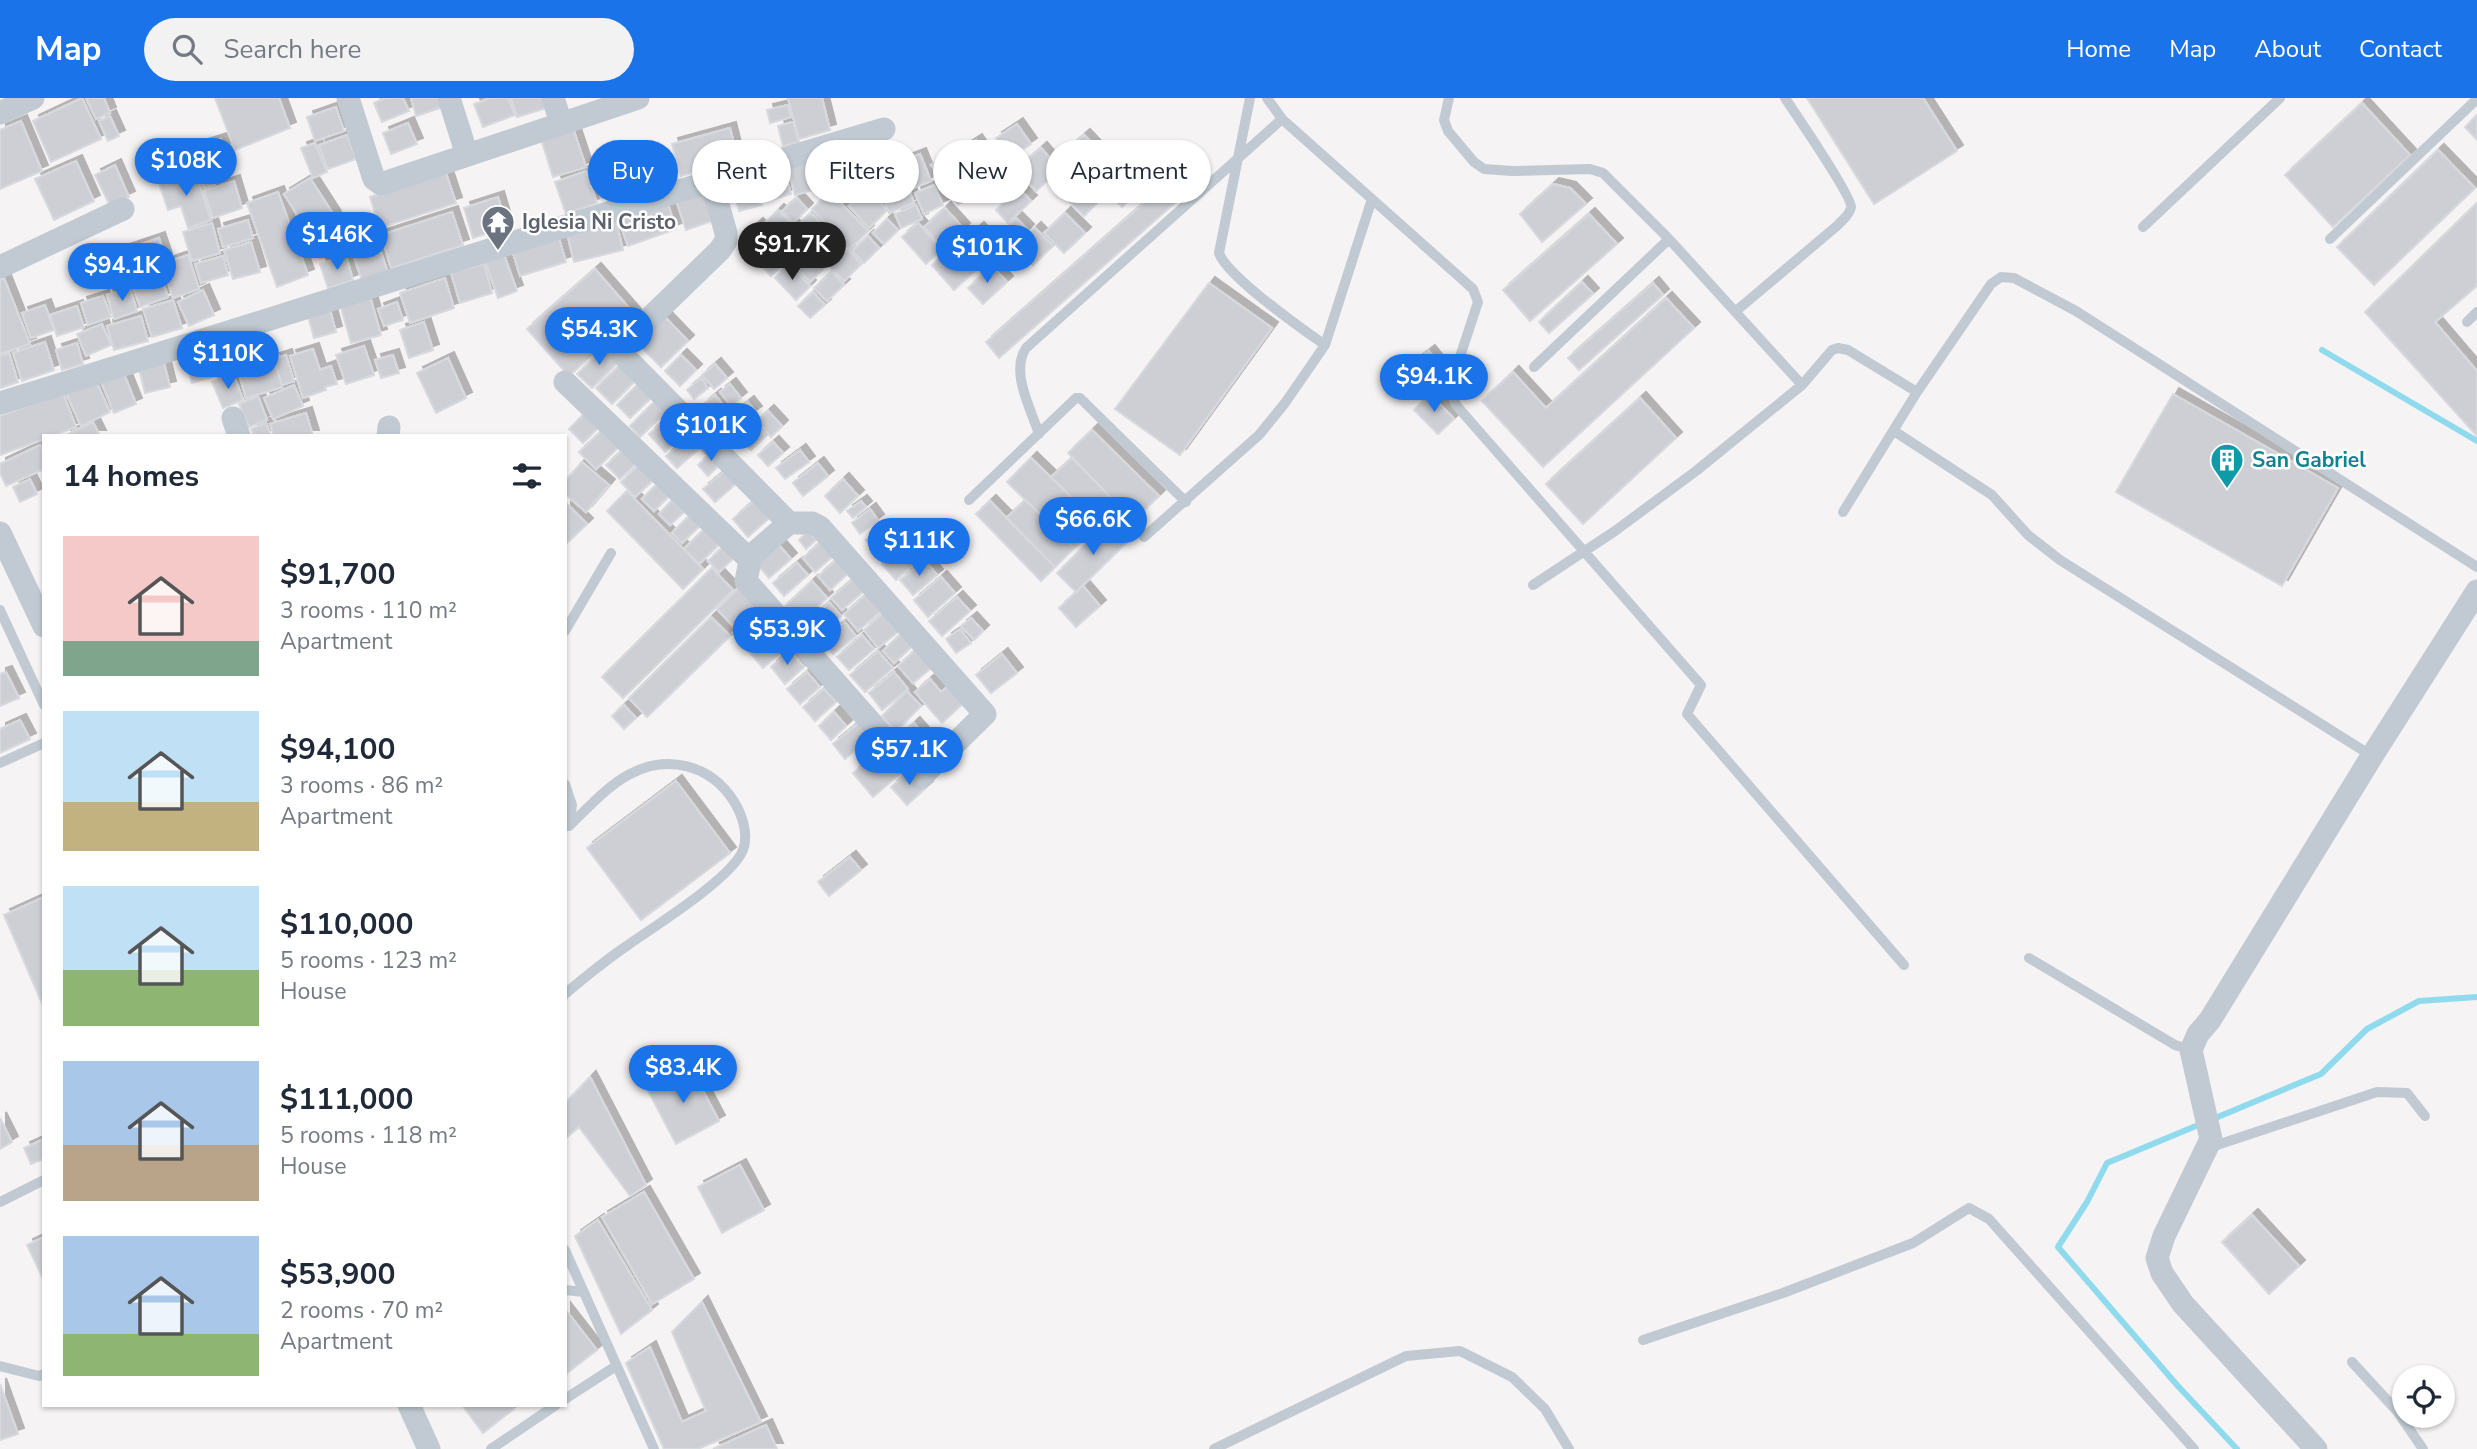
<!DOCTYPE html>
<html lang="en">
<head>
<meta charset="utf-8">
<style>
	body { margin:0; font-family:"Nunito Sans",sans-serif; background:#f2f2f3; color:#1f2937; height:100vh; display:flex; flex-direction:column; font-size:26px; white-space:nowrap }
	* { box-sizing:border-box; margin:0 }
	p { font-size:23px; color:#747a83 }
	.icon { flex:none; width:38px; height:38px; fill:none; stroke:currentColor; stroke-width:2; stroke-linecap:round; stroke-linejoin:round }
	.map { position:relative; flex:1; overflow:hidden }
	.details { position:absolute; left:42px; top:336px; width:525px; height:973px; display:flex; flex-direction:column; background:#fff; border-radius:0px; box-shadow:0 2px 5px #0004 }
	.details>* { flex:none }
	.banner { position:absolute; left:588px; top:42px; width:665px; height:63px; display:flex; gap:14px }
	.buttons { position:absolute; left:2392px; top:1267px; display:grid; gap:14px }
	.buttons a { display:grid; place-items:center; width:63px; height:63px; border-radius:50%; background:#fff; box-shadow:0 2px 5px #0004; font-size:35px }
	.price { position:absolute; translate:-50% -60px; padding:0 16px; border-radius:24px; background:#1a73e8; color:#fff; font-size:23px; line-height:46px; filter:drop-shadow(0 2px 4px #0008) }
	.price::after { content:''; position:absolute; left:50%; top:42px; width:21px; height:16px; margin-left:-10px; background:inherit; clip-path:polygon(0 0,100% 0,50% 100%) }
	.price.on { background:#222; color:#fff }
	ul { padding:0; list-style:none }
	li { display:flex; align-items:center; gap:21px; height:175px; padding:0 21px }
	li span { display:grid; place-items:center; flex:none; width:196px; height:140px; border-radius:0px; color:#555 }
	li>.icon { margin-inline-start:auto }
	span .icon { width:84px; height:84px; fill:#fffc; stroke-width:1 }
	li b { font-size:30px }
	h2 { display:flex; justify-content:space-between; align-items:center; height:84px; padding:0 21px; font-size:30px }
	.chip { padding:0 24px; border-radius:32px; background:#fff; box-shadow:0 2px 5px #0004; font-size:24px; line-height:63px }
	.chip.on { background:#1a73e8; color:#fff }
	header { display:flex; align-items:center; gap:42px; box-sizing:border-box; height:98px; padding:0 35px; background:#1a73e8; color:#fff }
	header strong { font-size:33px }
	nav { display:flex; gap:38px; margin-inline-start:auto; font-size:24px }
	.search { width:490px; height:63px; background:#f2f2f3; display:flex; align-items:center; gap:18px; box-sizing:border-box; padding:0 24px; border-radius:38px; color:#747a83; font-size:26px }
	.map>svg:first-child { display:block }
	.lines { fill:none; stroke-linecap:round; stroke-linejoin:round }
	.stream { stroke:#90daee; stroke-width:6 }
	.building { fill:#cdcfd5; stroke:#d7d9de; stroke-width:2; filter:url(#shadow) }
	.service { stroke:#c1cad2; stroke-width:10 }
	.minor { stroke:#c1cad2; stroke-width:23 }
	.labels { text-anchor:middle; stroke-width:5; stroke-linejoin:round; paint-order:stroke }
	.worship-label { font-size:21px; font-weight:bold; fill:#5b616d; stroke:#fff; text-anchor:start }
	.culture-label { font-size:21px; font-weight:bold; fill:#0d838f; stroke:#fff; text-anchor:start }
</style>
</head>
<body>
<header>
<strong>Map</strong>
<div class="search"><svg class="icon" aria-label="search" viewBox="0 0 24 24"><circle cx="10" cy="10" r="6"/><path d="M15 15l6 6"/></svg>Search here</div>
<nav><a>Home</a><a>Map</a><a>About</a><a>Contact</a></nav>
</header>
<div class="map">
<svg width="2477" height="1351" viewBox="0 0 2477 1351">
	<defs>
		<filter id="shadow"><feDropShadow dx="6" dy="-6" stdDeviation="0" flood-color="#0004"/></filter>
	</defs>
	<rect width="100%" height="100%" fill="#f5f3f3"/>
	<g class="lines">
		<path class="stream" d="M2322,252l155,91
			M2213,1021l108,-45 46,-45 52,-28 58,-4
			M2203,1025l-96,40 -20,39 -29,45 119,138 60,64"/>
	</g>
	<path class="building" d="M82,0l19,41 -50,23 -18,-41z
		M86,0h18l6,15 -14,6z
		M215,0h64l11,30 -55,22z
		M385,0h18l6,13 -27,11 -8,-19z
		M411,0h29l3,9 -27,9z
		M490,0h18l7,17 -32,12 -9,-23z
		M511,0h37l2,9 -33,10z
		M788,0h34l8,32 -31,9z
		M1807,0h116l34,53 -83,53z
		M2362,5l48,52 -77,72 -48,-52z
		M788,7l3,12 -21,6 -3,-13z
		M336,9l8,24 -29,10 -8,-24z
		M2477,17v25l-12,-13z
		M110,18l9,20 -11,5 -9,-20z
		M21,23l21,50 -42,18v-59z
		M793,24l6,20 -16,4 -5,-20z
		M408,25l9,21 -26,10 -8,-21z
		M1017,26l14,20 -21,14 -14,-20z
		M573,30l13,39 -33,10 -12,-38z
		M730,30l8,32 -57,16 -9,-32z
		M347,37l9,24 -28,10 -9,-24z
		M1084,37l17,18 -13,13 -18,-19z
		M221,41l4,11 -20,7 -3,-12z
		M976,42l11,16 -21,13 -10,-16z
		M315,45l12,29 -14,6 -12,-30z
		M846,46l9,34 -60,17 -9,-34z
		M1041,50l19,22 -24,21 -19,-22z
		M2438,52l37,38 -101,97 -37,-38z
		M951,53l27,41 -20,13 -27,-40z
		M226,54l3,10 -15,5 -3,-9z
		M920,56l11,27 -18,7 -11,-27z
		M616,58l10,35 -25,7 -10,-34z
		M988,59l14,21 -20,13 -13,-20z
		M1115,61l27,28 -20,20 -27,-29z
		M207,62l8,25 -11,3 -8,-25z
		M76,63l18,40 -40,19 -19,-41z
		M894,64l11,27 -23,10 -11,-27z
		M115,67l14,32 -19,9 -15,-31z
		M784,72l7,24 -28,8 -6,-25z
		M195,73l16,49 -23,8 -7,-22 -13,4 -9,-27z
		M586,73l11,32 -31,11 -11,-32z
		M446,75l10,30 -76,25 -10,-31z
		M310,80l25,39 -26,16 -25,-39z
		M1170,82l14,15 -185,163 -13,-16z
		M234,83l8,27 -29,10 -9,-27z
		M706,85l12,36 -32,11 -12,-36z
		M1081,85l18,18 -15,15 -18,-18z
		M1553,86l17,4 16,16 -44,38 -22,-28z
		M934,87l9,20 -19,9 -9,-21z
		M757,88l5,19 -23,6 -5,-19z
		M1018,90l13,13 -23,22 -12,-13z
		M867,91l20,21 -18,18 -20,-22z
		M278,94l30,83 -31,12 -30,-84z
		M830,94l38,39 -18,18 -38,-40z
		M910,94l4,11 -25,10 -4,-11z
		M665,97l11,34 -48,17 -12,-34z
		M498,99l9,30 -34,11 -9,-30z
		M797,100l10,11 -14,14 -11,-12z
		M2477,105v83l-42,36 42,49v65l-112,-124z
		M916,107l6,14 -21,9 -6,-14z
		M945,110l19,21 -21,19 -19,-21z
		M778,112l31,32 -17,16 -30,-32z
		M452,114l11,33 -72,23 -10,-33z
		M811,115l13,13 -15,14 -13,-13z
		M1065,115l20,20 -21,20 -20,-20z
		M1589,116l28,30 -87,77 -27,-31z
		M615,119l8,33 -49,12 -8,-33z
		M1016,120l12,12 -13,14 -12,-12z
		M887,121l11,11 -14,14 -11,-11z
		M248,122l5,18 -30,9 -5,-18z
		M212,125l8,30 -28,8 -9,-29z
		M338,125l11,17 -29,18 -11,-17z
		M918,125l24,26 -16,15 -24,-27z
		M757,126l18,20 -17,17 -19,-20z
		M826,130l19,20 -12,11 -19,-20z
		M978,130l19,21 -22,19 -19,-21z
		M1035,130l18,18 -20,19 -17,-18z
		M557,134l9,30 -46,14 -9,-30z
		M868,138l11,12 -15,15 -12,-12z
		M159,140l7,21 -39,13 -6,-21z
		M377,142l11,33 -26,8 -11,-33z
		M251,144l9,30 -27,7 -9,-29z
		M813,145l18,18 -21,21 -18,-19z
		M776,149l12,12 -17,17 -12,-13z
		M952,149l22,25 -20,18 -22,-25z
		M848,152l13,14 -17,17 -14,-14z
		M503,154l14,39 -19,7 -14,-40z
		M188,157l11,34 -26,9 -11,-34z
		M223,158l5,19 -27,8 -6,-19z
		M346,158l7,24 -25,8 -8,-24z
		M484,166l8,29 -32,10 -9,-30z
		M789,166l21,22 -14,14 -21,-22z
		M157,167l11,32 -28,10 -11,-32z
		M992,168l15,16 -24,22 -15,-16z
		M595,171l41,47 -67,60 -42,-47z
		M832,174l12,13 -17,16 -13,-13z
		M4,180l26,66 -30,10v-74z
		M445,180l9,30 -44,15 -10,-30z
		M1582,184l11,12 -44,39 -10,-11z
		M1209,185l63,45 -92,127 -65,-46z
		M1653,185l10,12 -84,75 -11,-12z
		M130,190l7,23 -23,8 -7,-24z
		M203,192l11,25 -25,11 -11,-24z
		M813,194l12,13 -15,13 -12,-12z
		M369,195l12,42 -30,8 -12,-42z
		M103,198l8,21 -23,8 -7,-22z
		M1666,200l28,30 -151,139 -61,-66 31,-29 33,36z
		M173,202l9,28 -30,9 -9,-28z
		M397,204l6,18 -19,6 -6,-17z
		M45,207l9,25 -23,8 -9,-25z
		M77,208l7,21 -27,9 -7,-21z
		M330,212l6,22 -22,6 -6,-22z
		M663,217l25,26 -27,26 -25,-25z
		M141,218l7,25 -34,9 -7,-24z
		M424,224l9,28 -24,8 -9,-28z
		M102,226l9,21 -25,11 -9,-22z
		M251,230l15,31 -25,12 -15,-31z
		M218,242l10,32 -36,11 -10,-33z
		M45,244l9,28 -32,11 -9,-28z
		M77,245l6,21 -21,6 -6,-20z
		M607,247l14,14 -29,29 -15,-14z
		M364,248l10,29 -28,9 -10,-29z
		M313,251l7,21 11,-4 6,18 -12,3 1,3 -23,8 -13,-42z
		M1429,253l11,14 -39,30 -11,-14z
		M9,255l9,29 -18,6v-32z
		M286,257l8,26 -12,4 -8,-26z
		M393,257l6,18 -18,5 -6,-18z
		M681,257l15,15 -16,16 -15,-15z
		M448,260l18,40 -30,15 -19,-40z
		M624,263l15,16 -27,27 -16,-16z
		M164,265l6,24 -25,6 -6,-24z
		M275,265l7,24 -36,11 -7,-24z
		M715,266l12,14 -13,11 -12,-14z
		M122,271l14,35 -22,9 -14,-34z
		M233,275l10,27 -20,8 -11,-26z
		M701,280l7,10 -14,11 -7,-9z
		M95,281l15,33 -29,14 -15,-33z
		M642,282l14,13 -26,25 -13,-13z
		M730,286l11,14 -10,8 -11,-14z
		M294,287l9,21 -30,13 -9,-21z
		M63,295l13,34 -23,9h-9v3l-44,16v-39z
		M1430,296l24,25 -16,15 -24,-24z
		M2173,296l165,94 -56,98 -166,-94z
		M715,297l11,13 -13,10 -10,-13z
		M258,298l9,24 -18,7 -10,-23z
		M659,299l11,11 -30,29 -10,-11z
		M1640,300l36,40 -93,86 -37,-40z
		M748,304l8,10 -12,8 -7,-9z
		M590,310l14,14 -21,21 -14,-14z
		M768,313l14,15 -11,11 -14,-16z
		M731,314l10,11 -12,10 -10,-11z
		M306,315l7,23h-39l-4,-12z
		M673,315l15,17 -23,22 -16,-18z
		M93,324l7,14h-36z
		M266,325l5,13h-17l-3,-7z
		M755,325l11,13 -15,14 -12,-12z
		M607,328l16,17 -27,26 -17,-17z
		M1092,332l67,66 -26,25 -65,-68z
		M694,334l11,12 -28,24 -11,-12z
		M773,344l10,11 -15,13 -10,-11z
		M40,347l4,9v15l-38,17 -6,-13v-9z
		M628,347l13,14 -21,20 -14,-14z
		M714,352l10,10 -16,16 -10,-11z
		M800,352l9,12 -24,17 -9,-11z
		M1031,360l68,66 -25,24 -67,-66z
		M1072,360l46,47 -19,19 -48,-47z
		M644,362l15,15 -24,22 -14,-15z
		M582,364l27,23 -23,27 -21,-18v-13z
		M818,365l10,13 -25,20 -10,-13z
		M732,367l11,13 -28,24 -12,-13z
		M30,381l7,15 -17,8 -7,-15z
		M843,381l15,17 -18,17 -15,-17z
		M661,382l12,12 -19,19 -12,-12z
		M627,393l76,78 -20,20 -76,-78z
		M759,398l16,17 -27,24 -15,-18z
		M672,402l12,12 -14,13 -11,-11z
		M1026,402l48,48 -19,19 -49,-49z
		M861,403l5,6 -13,11 -6,-7z
		M990,403l65,66 -14,14 -65,-67z
		M565,404l22,22 -22,21z
		M870,411l8,11 -18,14 -8,-11z
		M693,414l11,10 -22,21 -10,-10z
		M1110,423l19,19 -53,52 -19,-19z
		M709,426l15,16 -25,24 -15,-15z
		M880,432l11,14 -14,11 -11,-15z
		M808,433l8,9 -10,9 -7,-9z
		M826,439l13,14 -24,21 -12,-14z
		M728,444l11,11 -20,19 -11,-11z
		M777,445l14,16 -22,19 -14,-16z
		M908,445l13,15 -25,22 -14,-16z
		M841,458l12,13 -23,21 -12,-14z
		M925,462l12,15 -24,20 -13,-15z
		M797,465l11,12 -24,21 -11,-13z
		M712,470l21,22 -110,108 -21,-21z
		M858,477l11,12 -27,23 -11,-12z
		M941,479l14,16 -27,24 -14,-17z
		M812,483l15,17 -30,27 -15,-16z
		M744,485l17,17 -28,26 -16,-17z
		M1083,488l17,20 -24,21 -17,-19z
		M873,491l14,17 -29,25 -14,-17z
		M957,499l13,14 -28,25 -13,-15z
		M829,504l12,14 -23,19 -11,-13z
		M764,509l30,34 -31,27 -30,-35z
		M889,510l15,19 -26,21 -14,-18z
		M711,519l19,19 -83,81 -18,-19z
		M971,520l12,13 -9,9 -13,-14z
		M845,524l11,14 -23,18 -11,-14z
		M960,531l11,14 -15,10 -10,-14z
		M905,532l11,13 -22,20 -11,-12z
		M862,537l12,14 -25,21 -12,-13z
		M921,547l15,19 -23,19 -15,-17z
		M790,553l14,16 -19,17 -14,-17z
		M878,553l15,17 -28,24 -15,-17z
		M1002,556l15,19 -26,20 -15,-18z
		M6,574l13,26 -19,8v-32z
		M807,574l13,15 -20,17 -13,-15z
		M894,574l14,17 -26,21 -13,-17z
		M930,581l11,13 13,-11 15,17 -27,25 -27,-31z
		M824,591l12,13 -21,19 -12,-14z
		M907,593l14,15 -25,25 -14,-15z
		M624,607l12,13 -12,11 -12,-13z
		M834,614l12,14 -15,14 -12,-14z
		M20,622l10,19 -30,14v-24z
		M860,624l12,14 -27,23 -12,-15z
		M914,625l12,14 -13,11 -12,-13z
		M886,647l21,23 -34,29 -20,-24z
		M911,672l16,17 -20,18 -16,-18z
		M676,683l54,72 -89,67 -54,-72z
		M850,759l11,13 -32,26 -11,-14z
		M44,799v111l-40,-93z
		M690,968l29,55 -43,23 -29,-55z
		M590,979l56,108 -16,11 -51,-69 -14,12v-36z
		M0,1020l12,24 -12,7z
		M44,1041v20l-13,5 -7,-16z
		M740,1067l24,45 -42,23 -24,-46z
		M644,1094l50,87 -42,25 -50,-87z
		M2252,1117l47,51 -30,28 -47,-52z
		M598,1122l54,90 -31,24 -46,-98z
		M44,1139v44l-17,-36z
		M702,1204l59,120 -63,27h-34l-38,-86 24,-16 32,75 24,-11 -34,-79z
		M565,1211l32,41 -31,24 -1,-1z
		M0,1286l18,50 -18,6z
		M462,1307h49l3,4 -31,24z
		M766,1327l11,24h-64z"/>
	<g class="lines">
		<path class="service" d="M1250,0l-31,155c8,23 83,76 106,92
			M1267,0l15,21 191,170 5,13 -25,76 -2,13 5,14 245,280 -14,29 217,251
			M1449,0l-5,22 4,11 26,31 10,7 28,2 78,-2 13,4 66,66 133,146
			M2143,129l137,-129
			M2330,141l147,-140
			M1736,213l102,-86c4,-5 12,-10 13,-18 1,-11 -56,-94 -66,-109
			M2467,224l10,-10
			M1534,269l135,-128
			M1894,333l98,64 36,40 32,25 312,196
			M1039,336c-8,-25 -29,-62 -13,-86l256,-229
			M969,402l107,-102h4l106,104
			M1843,414l74,-120 74,-108 10,-7 13,1 62,33 401,256
			M1144,439l115,-102 26,-32 40,-58 47,-146
			M1533,487l82,-54 81,-60 106,-86 30,-35 6,-2 10,2 69,42
			M0,512l44,95
			M565,533l46,-78
			M0,665l44,-20
			M565,686l7,21 -3,21
			M2029,860l146,87 16,5
			M565,896c20,-17 41,-34 63,-49 27,-19 104,-67 115,-95 6,-16 -1,-36 -10,-50 -23,-35 -65,-46 -103,-26 -23,12 -42,34 -61,52
			M2208,1050l169,-56 30,1 18,23
			M0,1104l44,-22
			M565,1152l89,199
			M565,1192l19,2
			M1643,1242l140,-47 130,-50 56,-35 20,11 205,230
			M2352,1264l45,49 26,38
			M0,1268l39,10 5,-2
			M565,1301l51,-33
			M491,1351l65,-44
			M1214,1351l192,-93 54,-5 52,26 33,32 24,40"/>
		<path class="minor" d="M348,0l26,81 7,5 257,-86
			M449,0l18,57
			M553,0l8,25
			M0,15l33,-15
			M711,82l15,53v8l-6,9 -98,95v9l167,169
			M0,169l123,-58
			M565,284l184,177
			M0,305c295,-90 588,-187 884,-274
			M233,320l6,18
			M388,338l1,-9
			M789,425h23l8,4 165,187 -65,64 -174,-197 5,-25z
			M0,435l44,93
			M409,1307l20,44
			M2316,1351l-133,-145 -21,-31 -5,-15 7,-22 47,-97 -20,-89 7,-16 12,-14 162,-264 105,-165"/>
	</g>
	<defs>
		<symbol id="temple-pin" viewBox="-11 -11 22 30"><path d="M0 17L-7.5 6A9.5 9.5 0 1 1 7.5 6Z" fill="#6b7280" stroke="#fff"/><path d="M0-6L5-2H3V0L6.5 2.5H4V6H1.5V3h-3V6H-4V2.5H-6.5L-3 0V-2H-5Z" fill="#fff"/></symbol>
		<symbol id="building-pin" viewBox="-11 -11 22 30"><path d="M0 17L-7.5 6A9.5 9.5 0 1 1 7.5 6Z" fill="#0f9aa8" stroke="#fff"/><path d="M-4-6H4V6H1V3H-1V6H-4ZM-2.5-4.3h1.7v1.8h-1.7ZM.8-4.3h1.7v1.8H.8ZM-2.5-1h1.7V.8h-1.7ZM.8-1h1.7V.8H.8Z" fill="#fff"/></symbol>
	</defs>
	<g fill-rule="evenodd">
		<use href="#temple-pin" x="479" y="105" width="38" height="52"/>
		<use href="#building-pin" x="2208" y="343" width="38" height="52"/>
	</g>
	<g class="labels">
		<g class="worship-label">
			<text x="522" y="131">Iglesia Ni Cristo</text>
		</g>
		<g class="culture-label">
			<text x="2252" y="369">San Gabriel</text>
		</g>
	</g>
</svg>
<div class="buttons">
<a><svg class="icon" aria-label="locate" viewBox="0 0 24 24"><circle cx="12" cy="12" r="6"/><path d="M12 2v4M12 18v4M2 12h4M18 12h4"/></svg></a>
</div>
<b class="price" style="left:186px;top:100px">$108K</b>
<b class="price" style="left:337px;top:174px">$146K</b>
<b class="price on" style="left:792px;top:184px">$91.7K</b>
<b class="price" style="left:987px;top:187px">$101K</b>
<b class="price" style="left:122px;top:205px">$94.1K</b>
<b class="price" style="left:599px;top:269px">$54.3K</b>
<b class="price" style="left:228px;top:293px">$110K</b>
<b class="price" style="left:1434px;top:316px">$94.1K</b>
<b class="price" style="left:711px;top:365px">$101K</b>
<b class="price" style="left:1093px;top:459px">$66.6K</b>
<b class="price" style="left:919px;top:480px">$111K</b>
<b class="price" style="left:787px;top:569px">$53.9K</b>
<b class="price" style="left:909px;top:689px">$57.1K</b>
<b class="price" style="left:683px;top:1007px">$83.4K</b>
<div class="banner">
<a class="chip on">Buy</a>
<a class="chip">Rent</a>
<a class="chip">Filters</a>
<a class="chip">New</a>
<a class="chip">Apartment</a>
</div>
<section class="details">
<h2>14 homes<svg class="icon" aria-label="filters" viewBox="0 0 24 24"><path d="M4 7h16M4 17h16"/><circle cx="9" cy="7" r="2"/><circle cx="15" cy="17" r="2"/></svg></h2>
<ul>
<li><span style="background:linear-gradient(#f6c9c9 75%,#7fa58c 0)"><svg class="icon" aria-label="home" viewBox="0 0 24 24"><path d="M3 11l9-7 9 7M6 9v11h12V9"/></svg></span><div><b>$91,700</b><p>3 rooms · 110 m²</p><p>Apartment</p></div></li>
<li><span style="background:linear-gradient(#bfe0f5 65%,#c2b280 0)"><svg class="icon" aria-label="home" viewBox="0 0 24 24"><path d="M3 11l9-7 9 7M6 9v11h12V9"/></svg></span><div><b>$94,100</b><p>3 rooms · 86 m²</p><p>Apartment</p></div></li>
<li><span style="background:linear-gradient(#bfe0f5 60%,#8fb573 0)"><svg class="icon" aria-label="home" viewBox="0 0 24 24"><path d="M3 11l9-7 9 7M6 9v11h12V9"/></svg></span><div><b>$110,000</b><p>5 rooms · 123 m²</p><p>House</p></div></li>
<li><span style="background:linear-gradient(#a9c7e8 60%,#b9a48a 0)"><svg class="icon" aria-label="home" viewBox="0 0 24 24"><path d="M3 11l9-7 9 7M6 9v11h12V9"/></svg></span><div><b>$111,000</b><p>5 rooms · 118 m²</p><p>House</p></div></li>
<li><span style="background:linear-gradient(#a9c7e8 70%,#8fb573 0)"><svg class="icon" aria-label="home" viewBox="0 0 24 24"><path d="M3 11l9-7 9 7M6 9v11h12V9"/></svg></span><div><b>$53,900</b><p>2 rooms · 70 m²</p><p>Apartment</p></div></li>
</ul>
</section>
</div>
</body>
</html>
